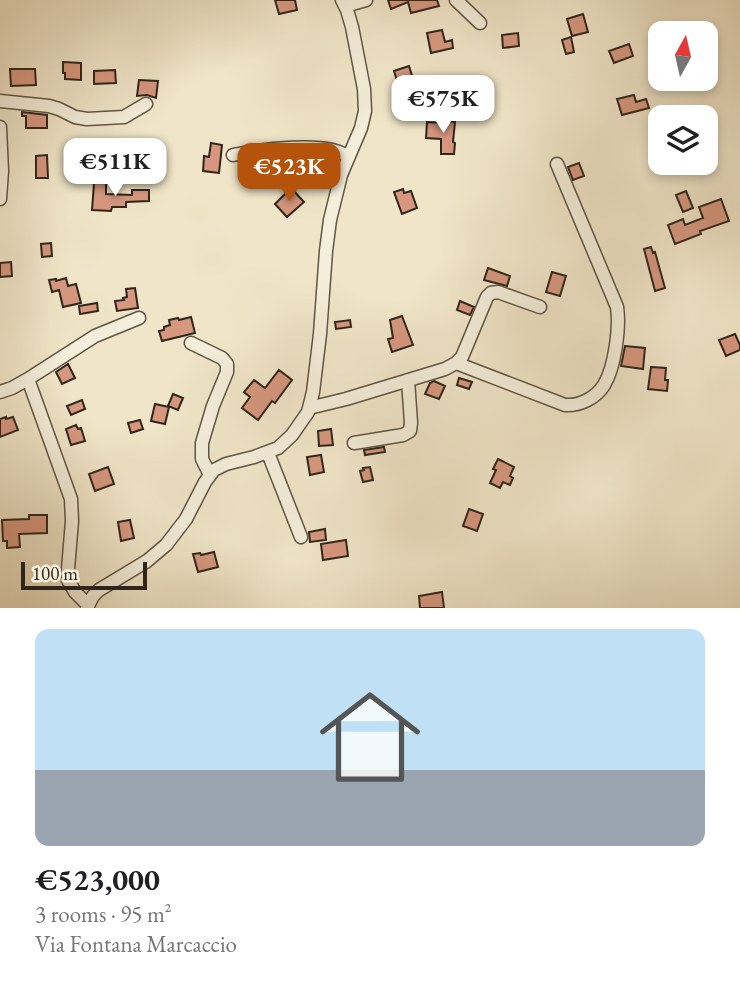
<!DOCTYPE html>
<html lang="en">
<head>
<meta charset="utf-8">
<style>
	body { margin:0; font-family:"EB Garamond",serif; background:#f2f2f2; color:#202124; height:100vh; display:flex; flex-direction:column; font-size:26px; white-space:nowrap }
	* { box-sizing:border-box; margin:0 }
	p { font-size:23px; color:#757577 }
	.icon { flex:none; width:38px; height:38px; fill:none; stroke:currentColor; stroke-width:2; stroke-linecap:round; stroke-linejoin:round }
	.map { position:relative; height:608px; overflow:hidden }
	.sheet { display:flex; flex-direction:column; background:#fff; flex:1 }
	.sheet>* { flex:none }
	.needle { width:46px; rotate:8deg }
	.tools { position:absolute; left:648px; top:21px; display:grid; gap:14px }
	.tools a { display:grid; place-items:center; width:70px; height:70px; border-radius:14px; background:#fff; box-shadow:0 4px 10px #0003; font-size:35px }
	.scale { position:absolute; left:21px; bottom:18px; width:126px; box-sizing:border-box; padding-left:7px; border:4px solid #2f251b; border-top:0; font-size:19px; line-height:24px; white-space:nowrap; color:#2f251b; -webkit-text-stroke:5px #f5eedb; paint-order:stroke }
	.price { position:absolute; translate:-50% -60px; padding:0 16px; border-radius:14px; background:#fff; color:#222; font-size:23px; line-height:46px; filter:drop-shadow(0 2px 4px #0008) }
	.price::after { content:''; position:absolute; left:50%; top:42px; width:21px; height:16px; margin-left:-10px; background:inherit; clip-path:polygon(0 0,100% 0,50% 100%) }
	.price.selected { background:#b45309; color:#fff }
	ul { padding:0; list-style:none }
	li { display:grid; align-content:center; gap:14px; height:371px; padding:0 35px }
	li+li { border-top:2px solid #e0e0e0 }
	li span { display:grid; place-items:center; height:217px; border-radius:14px; color:#555 }
	li>.icon { margin-inline-start:auto }
	span .icon { width:126px; height:126px; fill:#fffc; stroke-width:1 }
	li b { font-size:30px }
	.map>svg:first-child { display:block }
	.building { fill:#d6977e; stroke:#2f251b; stroke-width:2 }
	.lines { fill:none; stroke-linecap:round; stroke-linejoin:round }
	.minor-casing { stroke:#5f5546; stroke-width:15 }
	.minor { stroke:#f5eedb; stroke-width:12 }
</style>
</head>
<body>
<div class="map">
<svg width="740" height="608" viewBox="0 0 740 608">
	<rect width="100%" height="100%" fill="#f0e5c8"/>
	<filter id="stains"><feTurbulence type="fractalNoise" baseFrequency=".00286" numOctaves="4"/><feColorMatrix values="0 0 0 0 .2 0 0 0 0 .09 0 0 0 0 .02 0 0 0 .5 -.17"/></filter>
	<radialGradient id="worn" r=".72"><stop offset=".6" stop-color="#630" stop-opacity="0"/><stop offset="1" stop-color="#630" stop-opacity=".3"/></radialGradient>
	<path class="building" d="M275,0h20l2,10 -18,4z
		M388,0h49l2,6 -28,7 -3,-11 -17,7z
		M583,14l5,18 -16,4 -5,-17z
		M442,30l3,12 7,-2 1,8 -22,5 -4,-20z
		M518,33l1,13 -16,2 -1,-13z
		M571,37l3,15 -8,2 -4,-14z
		M629,44l4,12 -19,7 -5,-12z
		M63,62l18,1v17l-16,-1v-6h-2z
		M409,66l5,16 -15,5 -5,-16z
		M10,69h25l1,16 -25,1z
		M115,70l1,13 -22,1v-13z
		M139,80l19,1 -2,17 -9,-3 -10,1z
		M634,95l2,7 10,-3 3,9 -27,7 -5,-16z
		M22,112l25,3v13h-21v-12h-4z
		M444,121l11,1 -2,20 2,1 -1,11h-13v-15l-15,-1 1,-16 17,1z
		M211,143l11,2 -3,28 -16,-2 1,-15 5,1z
		M47,155l1,23h-12v-22z
		M579,163l5,13 -11,4 -5,-13z
		M94,183h12v11l26,1v-5h17v11l-23,1v5h-14l-1,4 -19,-1z
		M291,188l13,14 -17,15 -12,-13z
		M403,189l1,4 7,-2 6,17 -15,6 -8,-22z
		M686,191l7,17 -10,4 -7,-17z
		M721,199l8,22 -29,10 1,3 -26,10 -7,-19 15,-6 2,6 18,-7 -4,-11z
		M51,243l1,13 -10,1 -1,-13z
		M651,247l2,6 2,-1 10,36 -10,3 -11,-42z
		M11,262l1,14 -12,1v-14z
		M488,268l22,8 -3,10 -23,-6z
		M552,272l14,4 -6,20 -14,-4z
		M66,278l2,8 8,-2 5,19 -18,4 -4,-17 -7,2 -3,-12 7,-1v2z
		M135,288l3,20 -21,3 -2,-10 9,-1 -1,-2 4,-1 -1,-8z
		M460,301l14,6 -4,8 -13,-5z
		M97,303l1,8 -18,3 -1,-8z
		M402,316l11,29 -21,7 -4,-13 5,-1 -3,-18z
		M191,317l4,16 -33,8 -3,-10 5,-1v-3l6,-2 -1,-5 9,-2 1,2z
		M350,320l1,7 -15,2 -1,-7z
		M735,334l5,11v5l-14,6 -7,-16z
		M625,346l20,2 -2,21 -22,-3z
		M68,364l7,14 -13,6 -6,-12z
		M651,367l15,1 -1,12h3l-1,11 -19,-2z
		M279,370l13,10 -17,23 -3,-2 -14,19 -16,-12 8,-11 -6,-5 10,-12 11,8z
		M459,378l13,4 -3,7 -12,-4z
		M434,381l11,5 -6,13 -14,-5 5,-11z
		M173,394l10,4 -5,12 -10,-4z
		M82,400l3,9 -14,6 -4,-9z
		M155,404l14,3 -4,17 -14,-3z
		M6,417v2l7,-2 5,13 -18,7v-18z
		M140,420l3,9 -12,4 -3,-10z
		M76,425l2,4 3,-1 4,13 -14,4 -5,-16z
		M331,429l2,16 -14,1 -1,-15z
		M384,447l1,5 -20,3 -1,-5z
		M321,455l3,17 -14,3 -3,-18z
		M498,459l16,8 -4,9 3,2 -3,7 -7,-3 -3,6 -10,-5 6,-13 -3,-1z
		M108,467l6,17 -19,7 -6,-17z
		M370,467l3,13 -10,2 -3,-11 4,-1 -1,-2z
		M469,509l14,5 -6,17 -14,-5z
		M29,515h18v18l-28,1 1,13 -13,1v-7h-4l-1,-21 27,-1z
		M130,520l4,18 -13,3 -3,-19z
		M325,529l1,11 -16,2 -1,-10z
		M346,540l2,16 -25,4 -2,-16z
		M214,552l4,15 -20,5 -5,-18 7,-1 1,2z
		M442,592l2,16h-24l-1,-12z"/>
	<g class="lines">
		<defs>
			<path id="minor" d="M456,0l24,23
				M345,6l21,-6
				M0,101l49,5 10,3 16,8 12,2 37,-2 22,-13
				M0,127l2,44 -2,28
				M233,155c24,-5 96,-15 115,2
				M191,343l31,15 5,6v8l-14,34 -11,37v16l8,16
				M456,363l109,42c15,1 31,-7 39,-20 11,-18 16,-58 13,-78l-60,-143
				M28,379l67,-43 44,-18
				M0,392l12,-4 16,-9 43,120 1,22 -4,48v11l7,12 13,13
				M309,408l37,-9 99,-30 11,-6 6,-6 25,-60 4,-4 7,-1 42,15
				M354,443l49,-8 7,-4 1,-8 -3,-43
				M268,453l33,84
				M87,608l6,-12 6,-6 48,-29 19,-16 20,-26 19,-37 9,-12 12,-6 28,-7 24,-9 14,-13 16,-23 5,-20 7,-58 6,-83 4,-31 11,-45 20,-47 4,-17 -1,-22 -12,-62 -5,-17 -5,-10"/>
		</defs>
		<use href="#minor" class="minor-casing"/>
		<use href="#minor" class="minor"/>
	</g>
	<rect width="100%" height="100%" filter="url(#stains)"/>
	<rect width="100%" height="100%" fill="url(#worn)"/>
</svg>
<div class="tools">
<a><svg class="needle" viewBox="-14 -14 28 28"><path d="M0-13l5 13h-10z" fill="#e53935"/><path d="M0 13l5-13h-10z" fill="#757577"/></svg></a>
<a><svg class="icon" aria-label="layers" viewBox="0 0 24 24"><path d="M12 4l9 5-9 5-9-5zM3 14l9 5 9-5"/></svg></a>
</div>
<div class="scale">100 m</div>
<b class="price" style="left:443px;top:135px">€575K</b>
<b class="price" style="left:115px;top:198px">€511K</b>
<b class="price selected" style="left:289px;top:203px">€523K</b>
</div>
<section class="sheet">
<ul>
<li><span style="background:linear-gradient(#bfe0f5 65%,#9aa5b1 0)"><svg class="icon" aria-label="home" viewBox="0 0 24 24"><path d="M3 11l9-7 9 7M6 9v11h12V9"/></svg></span><div><b>€523,000</b><p>3 rooms · 95 m²</p><p>Via Fontana Marcaccio</p></div></li>
</ul>
</section>
</body>
</html>
